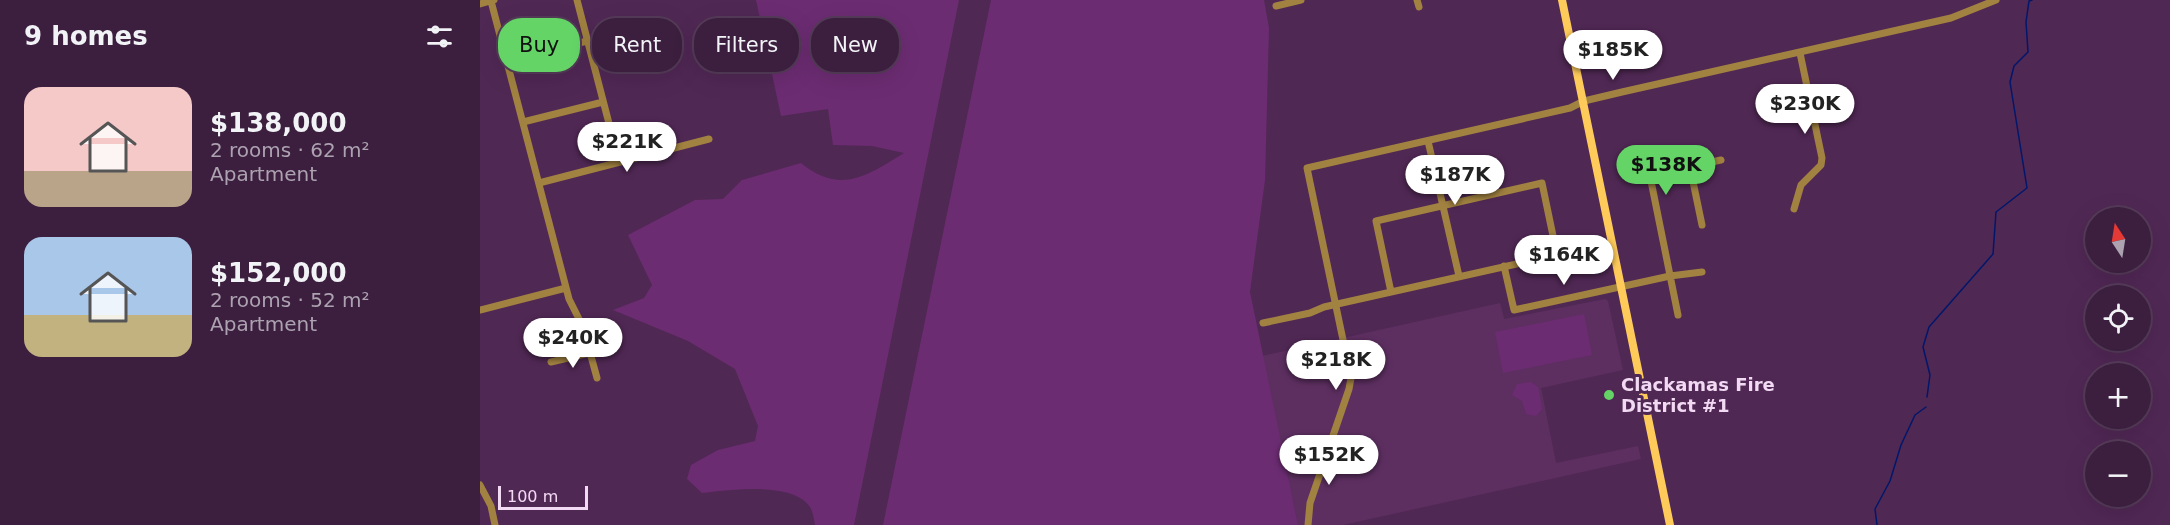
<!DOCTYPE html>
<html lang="en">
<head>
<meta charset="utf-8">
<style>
	body { margin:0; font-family:"DejaVu Sans",sans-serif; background:#472b4a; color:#f1f3f6; height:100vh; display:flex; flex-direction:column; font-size:22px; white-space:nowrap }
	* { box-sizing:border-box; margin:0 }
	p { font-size:20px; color:#aca2b0 }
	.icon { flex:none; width:33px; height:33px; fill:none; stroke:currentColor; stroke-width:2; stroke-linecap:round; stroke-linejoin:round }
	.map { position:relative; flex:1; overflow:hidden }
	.details { display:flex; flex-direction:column; background:#3c1e3f; width:480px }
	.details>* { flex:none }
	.top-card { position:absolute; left:18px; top:18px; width:570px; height:54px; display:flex; gap:12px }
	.needle { width:39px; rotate:348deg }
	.fabs { position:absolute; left:1605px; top:207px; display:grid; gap:12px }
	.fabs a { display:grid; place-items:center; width:66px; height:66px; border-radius:50%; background:#3c1e3f; box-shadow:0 6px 24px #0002,0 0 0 2px #553c59; font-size:30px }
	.scale { position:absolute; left:18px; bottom:15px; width:90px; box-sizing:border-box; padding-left:6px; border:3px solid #f3daf4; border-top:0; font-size:16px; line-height:21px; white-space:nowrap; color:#f3daf4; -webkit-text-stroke:4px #502854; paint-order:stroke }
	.price { position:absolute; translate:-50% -51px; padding:0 14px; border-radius:21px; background:#fff; color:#222; font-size:20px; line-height:39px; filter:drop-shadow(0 2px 3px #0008) }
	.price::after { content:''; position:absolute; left:50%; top:36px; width:18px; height:14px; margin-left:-9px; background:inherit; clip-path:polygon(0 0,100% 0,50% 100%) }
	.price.current { background:#64d467; color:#111 }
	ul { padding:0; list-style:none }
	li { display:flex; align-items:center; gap:18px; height:150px; padding:0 24px }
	li span { display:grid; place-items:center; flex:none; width:168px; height:120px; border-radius:18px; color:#555 }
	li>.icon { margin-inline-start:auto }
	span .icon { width:72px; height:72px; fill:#fffc; stroke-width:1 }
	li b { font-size:26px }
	h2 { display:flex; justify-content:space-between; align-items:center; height:72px; padding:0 24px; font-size:26px }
	.tag { padding:0 21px; border-radius:24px; background:#3c1e3f; box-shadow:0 6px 24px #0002,0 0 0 2px #553c59; font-size:21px; line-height:54px }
	.tag.current { background:#64d467; color:#111 }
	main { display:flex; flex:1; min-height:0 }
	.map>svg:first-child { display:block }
	.built { fill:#5d2f61 }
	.green { fill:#6c2c72 }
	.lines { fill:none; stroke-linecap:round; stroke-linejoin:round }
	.stream { stroke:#01176b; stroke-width:1.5 }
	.minor { stroke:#a18240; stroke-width:7 }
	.major { stroke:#feca5a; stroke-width:8 }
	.poi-dot { fill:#64d467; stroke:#502854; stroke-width:2 }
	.labels { text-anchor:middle; stroke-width:6; stroke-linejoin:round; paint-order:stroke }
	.poi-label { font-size:18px; font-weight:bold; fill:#f3daf4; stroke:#502854; text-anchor:start }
</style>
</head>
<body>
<main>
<section class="details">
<h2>9 homes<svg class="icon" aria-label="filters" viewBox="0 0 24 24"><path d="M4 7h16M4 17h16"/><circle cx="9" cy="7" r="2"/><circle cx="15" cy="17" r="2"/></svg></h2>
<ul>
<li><span style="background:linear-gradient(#f6c9c9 70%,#b9a48a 0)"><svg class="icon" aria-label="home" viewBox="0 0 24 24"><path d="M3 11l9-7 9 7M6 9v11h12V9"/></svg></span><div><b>$138,000</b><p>2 rooms · 62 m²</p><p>Apartment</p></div></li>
<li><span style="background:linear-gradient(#a9c7e8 65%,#c2b280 0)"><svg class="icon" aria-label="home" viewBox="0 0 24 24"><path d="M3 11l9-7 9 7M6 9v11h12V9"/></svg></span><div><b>$152,000</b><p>2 rooms · 52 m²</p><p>Apartment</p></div></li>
</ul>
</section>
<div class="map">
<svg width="1690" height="525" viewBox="0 0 1690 525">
	<rect width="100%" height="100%" fill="#502854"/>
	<path class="built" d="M1125,299l3,2 15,69 -82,18 15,75 82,-17 3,13 -298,66h-45l-36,-169 238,-53 4,16z"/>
	<path class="green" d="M276,0h203l-105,525h-39c-1,-6 -2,-13 -5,-18 -17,-26 -81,-17 -108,-14l-15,-14 4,-14 27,-15 37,-9 3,-15 -23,-57 -47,-28 -75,-31 31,-12 8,-13 -24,-50 67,-35 28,-1 19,-19 59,-17c39,32 66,13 103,-10l-32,-7 -39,-1 -5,-36 -47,7z
		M511,0h273l5,28 -4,152 -15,112 48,233h-415z
		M1104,314l8,41 -89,18 -8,-41z
		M1051,382l7,5 4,22 -6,7 -10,-2 -4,-13 -10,-6 5,-11z"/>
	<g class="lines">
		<path class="stream" d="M1447,397l3,-22 -7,-28 6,-20 64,-73 3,-42 31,-24 -17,-106 4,-16 14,-14 -2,-30 3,-21 3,-1
			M1397,525l-2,-16 15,-28 11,-36 14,-30 11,-8"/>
		<path class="minor" d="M97,0l42,162
			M937,0l2,7
			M11,1l78,298 14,28 14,51
			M0,4l14,-4
			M796,6l25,-6
			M27,61l80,-20
			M43,122l80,-20
			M948,141l31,135
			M1210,167l12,58
			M59,183l170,-44
			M1314,209l7,-24 20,-20 1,-7 -22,-105
			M1024,266l10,44 156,-34 32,-4
			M0,310l86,-22
			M1198,315l-27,-134 9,-8 61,-13
			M783,323l47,-10 14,-6 233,-52 -15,-72 -166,38 15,71
			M71,362l38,-9
			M0,485l11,21 4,19
			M828,525l2,-22 39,-114 2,-11 -44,-210 263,-60 14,-7 38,-9 329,-74 45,-18"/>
		<path class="major" d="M1082,0l108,525"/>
	</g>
	<circle class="poi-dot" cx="1129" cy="395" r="6"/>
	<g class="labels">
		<g class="poi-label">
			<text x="1141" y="391">Clackamas Fire<tspan x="1141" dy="21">District #1</tspan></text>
		</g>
	</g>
</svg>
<div class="fabs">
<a><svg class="needle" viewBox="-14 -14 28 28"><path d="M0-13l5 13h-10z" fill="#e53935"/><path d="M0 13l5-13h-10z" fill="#aca2b0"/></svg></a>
<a><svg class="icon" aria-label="locate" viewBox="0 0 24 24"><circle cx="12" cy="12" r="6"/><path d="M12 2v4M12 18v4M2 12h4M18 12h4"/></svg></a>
<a>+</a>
<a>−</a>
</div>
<div class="scale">100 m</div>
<b class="price" style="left:1133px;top:81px">$185K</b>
<b class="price" style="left:1325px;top:135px">$230K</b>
<b class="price" style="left:147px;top:173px">$221K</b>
<b class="price current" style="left:1186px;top:196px">$138K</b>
<b class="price" style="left:975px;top:206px">$187K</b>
<b class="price" style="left:1084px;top:286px">$164K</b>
<b class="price" style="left:93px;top:369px">$240K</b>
<b class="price" style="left:856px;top:391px">$218K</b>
<b class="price" style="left:849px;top:486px">$152K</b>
<div class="top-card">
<a class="tag current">Buy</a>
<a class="tag">Rent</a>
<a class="tag">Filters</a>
<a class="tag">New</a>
</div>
</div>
</main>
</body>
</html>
